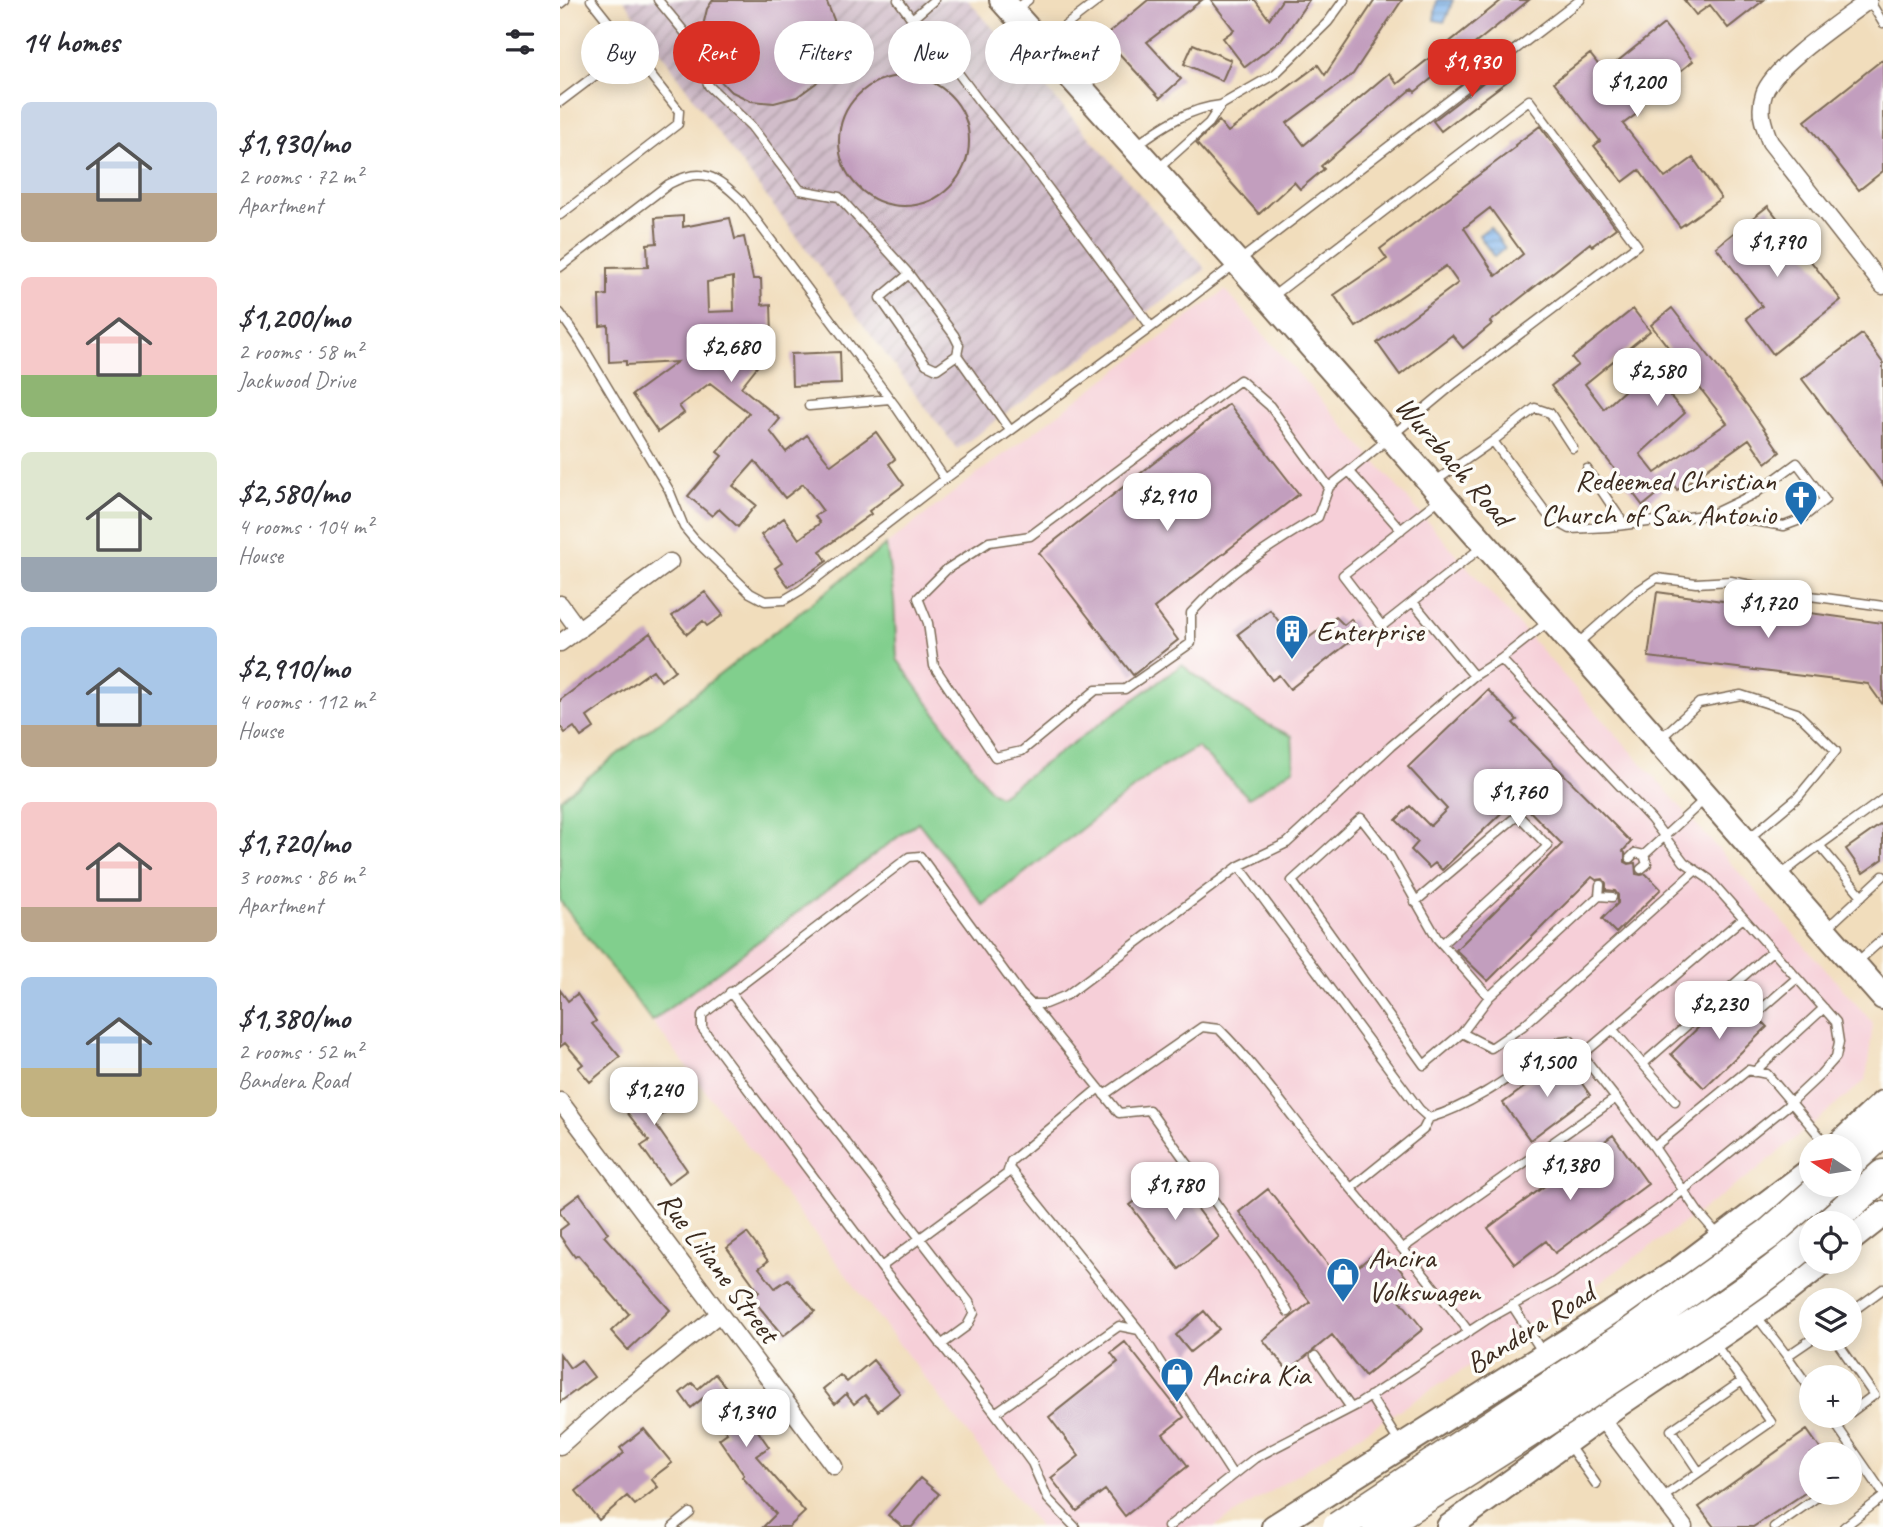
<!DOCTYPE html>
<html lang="en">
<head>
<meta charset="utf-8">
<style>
	body { margin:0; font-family:Caveat,sans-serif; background:#f2f2f3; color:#2b2b33; height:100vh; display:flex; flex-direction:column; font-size:26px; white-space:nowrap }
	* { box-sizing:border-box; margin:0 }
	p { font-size:23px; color:#7c7c81 }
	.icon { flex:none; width:38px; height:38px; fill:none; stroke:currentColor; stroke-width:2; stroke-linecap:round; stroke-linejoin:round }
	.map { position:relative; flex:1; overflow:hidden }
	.side { display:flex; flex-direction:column; background:#fff; width:560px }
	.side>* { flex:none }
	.hud { position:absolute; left:21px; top:21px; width:665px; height:63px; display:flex; gap:14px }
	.needle { width:46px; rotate:282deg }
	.controls { position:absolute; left:1239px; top:1134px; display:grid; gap:14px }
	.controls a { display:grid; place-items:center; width:63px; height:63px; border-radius:50%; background:#fff; box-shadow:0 4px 18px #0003; font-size:35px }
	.price { position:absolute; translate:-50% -60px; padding:0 16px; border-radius:14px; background:#fff; color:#222; font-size:23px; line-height:46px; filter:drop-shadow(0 2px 4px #0008) }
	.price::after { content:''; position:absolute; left:50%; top:42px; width:21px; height:16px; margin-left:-10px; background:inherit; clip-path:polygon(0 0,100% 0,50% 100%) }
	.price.current { background:#d93025; color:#fff }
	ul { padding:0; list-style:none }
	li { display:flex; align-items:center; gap:21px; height:175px; padding:0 21px }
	li span { display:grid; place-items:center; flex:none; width:196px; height:140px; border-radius:10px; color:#555 }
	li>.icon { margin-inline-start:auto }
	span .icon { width:84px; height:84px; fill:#fffc; stroke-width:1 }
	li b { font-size:30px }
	h2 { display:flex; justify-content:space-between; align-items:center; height:84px; padding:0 21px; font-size:30px }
	.chip { padding:0 24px; border-radius:32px; background:#fff; box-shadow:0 4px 18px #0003; font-size:24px; line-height:63px }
	.chip.current { background:#d93025; color:#fff }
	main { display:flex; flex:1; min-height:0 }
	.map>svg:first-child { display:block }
	.built { fill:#f6cfd8 }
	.industrial { fill:url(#industrial-furrows) }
	.green { fill:#81cf8d; stroke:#5e7c56; stroke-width:2 }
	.water { fill:url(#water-rules); stroke:#5d6f86; stroke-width:2 }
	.building { fill:#c29ebe; fill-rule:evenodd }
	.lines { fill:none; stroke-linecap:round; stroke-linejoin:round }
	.lane-casing { stroke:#7b6955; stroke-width:11 }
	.street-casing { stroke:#7b6955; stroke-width:19 }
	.primary-casing { stroke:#7b6955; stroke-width:28 }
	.highway-casing { stroke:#7b6955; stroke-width:33 }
	.lane { stroke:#fff; stroke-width:8 }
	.street { stroke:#fff; stroke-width:16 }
	.primary { stroke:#fff; stroke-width:24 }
	.highway { stroke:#fff; stroke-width:30 }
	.highway-bridge-casing { stroke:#7b6955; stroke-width:33; stroke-linecap:butt }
	.highway-bridge { stroke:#fff; stroke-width:30 }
	.labels { text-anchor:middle; stroke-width:7; stroke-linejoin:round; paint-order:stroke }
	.street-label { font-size:30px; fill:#3b2a1e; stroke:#fdfcf7 }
	.poi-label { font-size:30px; fill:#3b2a1e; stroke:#fdfcf7; text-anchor:start }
</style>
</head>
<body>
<main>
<section class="side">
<h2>14 homes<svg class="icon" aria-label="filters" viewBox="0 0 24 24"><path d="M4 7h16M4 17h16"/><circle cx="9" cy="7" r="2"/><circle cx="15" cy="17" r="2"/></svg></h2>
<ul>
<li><span style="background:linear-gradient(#c9d6e8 65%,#b9a48a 0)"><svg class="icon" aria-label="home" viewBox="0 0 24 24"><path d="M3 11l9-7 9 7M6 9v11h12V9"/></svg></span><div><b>$1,930/mo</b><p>2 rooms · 72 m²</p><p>Apartment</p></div></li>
<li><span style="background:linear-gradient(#f6c9c9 70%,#8fb573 0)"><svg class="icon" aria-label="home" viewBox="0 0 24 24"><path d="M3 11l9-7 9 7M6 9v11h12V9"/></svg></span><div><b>$1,200/mo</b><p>2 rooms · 58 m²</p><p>Jackwood Drive</p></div></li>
<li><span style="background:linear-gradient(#dfe7d0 75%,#9aa5b1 0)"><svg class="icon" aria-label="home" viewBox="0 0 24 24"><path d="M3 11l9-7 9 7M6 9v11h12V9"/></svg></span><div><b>$2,580/mo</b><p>4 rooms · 104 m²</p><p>House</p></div></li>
<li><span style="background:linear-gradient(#a9c7e8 70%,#b9a48a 0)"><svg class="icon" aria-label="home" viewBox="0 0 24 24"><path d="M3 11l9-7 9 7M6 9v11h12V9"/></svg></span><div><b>$2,910/mo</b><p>4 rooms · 112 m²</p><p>House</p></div></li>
<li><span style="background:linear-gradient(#f6c9c9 75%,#b9a48a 0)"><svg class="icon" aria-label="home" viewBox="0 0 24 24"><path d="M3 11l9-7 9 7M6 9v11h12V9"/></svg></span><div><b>$1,720/mo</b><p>3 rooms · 86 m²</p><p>Apartment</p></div></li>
<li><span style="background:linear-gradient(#a9c7e8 65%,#c2b280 0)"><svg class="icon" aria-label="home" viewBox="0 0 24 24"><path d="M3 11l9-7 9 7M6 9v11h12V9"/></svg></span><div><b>$1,380/mo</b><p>2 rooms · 52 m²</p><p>Bandera Road</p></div></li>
</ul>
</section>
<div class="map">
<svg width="1323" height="1527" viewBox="0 0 1323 1527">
	<defs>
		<pattern id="industrial-furrows" width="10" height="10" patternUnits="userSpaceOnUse" patternTransform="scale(1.75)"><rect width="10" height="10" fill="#d1bdca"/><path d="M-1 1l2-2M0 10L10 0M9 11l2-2" fill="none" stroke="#ab9aa3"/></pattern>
		<pattern id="water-rules" width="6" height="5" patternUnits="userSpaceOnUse" patternTransform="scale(1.75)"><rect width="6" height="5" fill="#7fb4ed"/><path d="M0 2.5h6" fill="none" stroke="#6993bf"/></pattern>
	</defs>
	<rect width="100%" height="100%" fill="#fdfcf7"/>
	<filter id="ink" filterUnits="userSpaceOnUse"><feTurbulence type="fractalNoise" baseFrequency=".0143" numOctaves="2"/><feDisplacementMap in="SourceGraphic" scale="14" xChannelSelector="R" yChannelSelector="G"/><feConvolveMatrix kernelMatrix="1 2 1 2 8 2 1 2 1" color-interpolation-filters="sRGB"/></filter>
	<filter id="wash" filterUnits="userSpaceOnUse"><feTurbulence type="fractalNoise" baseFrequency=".00686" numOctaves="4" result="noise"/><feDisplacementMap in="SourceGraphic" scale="28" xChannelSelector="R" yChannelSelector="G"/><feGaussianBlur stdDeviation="1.57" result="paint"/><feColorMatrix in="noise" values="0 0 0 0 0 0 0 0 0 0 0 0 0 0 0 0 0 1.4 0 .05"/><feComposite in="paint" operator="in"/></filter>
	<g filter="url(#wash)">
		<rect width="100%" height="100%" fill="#f1ddbc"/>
		<path class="built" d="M665,290l251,287 397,446 -7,57 -113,93 -159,114 -380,240h-175l-479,-626v-102l416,-324z"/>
		<path class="industrial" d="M64,0h344l238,269 -249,180 -241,-319z"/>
		<path class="green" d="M326,545l8,55 3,59 93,131 9,6 183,-131c35,27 69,54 110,71l2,32 -45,30 -52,-51 -41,24 -173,134 -65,-83 -266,199 -92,-120v-102z"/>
		<path class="water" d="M877,0h16c-4,8 -4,15 -9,22l-10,-2z
			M930,227l15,21 -11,9 -15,-22z"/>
		<g id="blocks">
			<path class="building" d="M153,0h113l8,20 2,21 -6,23 -14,19 -19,14 -23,6 -23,-2 -21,-10 -16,-17 -10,-21 -2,-23 5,-21z
				M588,0h54l-55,42 34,37 -21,19 -56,-61z
				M651,0h44l14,19 13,-19h27l-27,39 -37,28 -22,-29 11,-8z
				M815,0h27l-49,74 -66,49 17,22 85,-72 8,11 105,-84h27l-114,92 -3,-3 -91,77 3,3 -24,20 -6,-7 -35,32 -63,-71 23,-22 9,11 90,-67 7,10z
				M1124,0h80l-36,28 -18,-23 -14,10z
				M1104,24l29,37 -59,47 4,5 -15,11 42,54 28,-20 28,40 -41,29 -41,-57 -16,12 -29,-36 6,-5 -46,-59 36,-28 14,18z
				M633,44l38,16 -9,21 -38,-17z
				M1323,59v112l-24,19 -54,-69z
				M942,68l8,11 -69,52 -8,-10z
				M279 141a65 65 0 1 1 130 0a65 65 0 1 1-130 0Z
				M980,126l76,102 -24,18 -2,-3 -100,79 2,2 -29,24 -11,-13 -52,40 -23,-32 81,-60 -12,-17 -90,61 -22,-32 53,-36 -7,-10 136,-102 -1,-2zM930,208l33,46 -27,22 -32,-48z
				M1208,206l73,94 -68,54 -27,-36 16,-12 -46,-59z
				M123,216v11l47,-9 5,21 9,-2 9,42h8l1,26 9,-1 1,32 -44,1 32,26 -19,24 39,32 -10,12 16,21 21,-17 24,30 45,-33 19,27 -6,5 15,21 -35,26 2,3 -51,37 7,10 -38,26 -14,-19 7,-5 -21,-28 23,-17 15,21 21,-16 -5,-7 8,-5 -20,-27 -18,14 -30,-37 -22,25 23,19 -18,22 -19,-18 -7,7 -24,-20 34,-40 -5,-4 32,-39 -39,-30 -31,23 5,7 -26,19 -26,-37 45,-33 -51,3v-4l-17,1 -1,-37 -8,1 -1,-30 8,-1v-27l41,-1 -1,-23 10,-1 -2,-25zM173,277l1,34 -26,1 -1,-30z
				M1112,308l78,101 30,43 -14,11 -17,-24 -72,51 -5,-8 -29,24 -92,-120 27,-21 -6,-7 61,-49 17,22 -65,53 19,25 43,-39 38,43 -45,41 15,19 72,-50 -76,-98z
				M1302,334l21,29v122l-81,-106z
				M280,352l1,32 -49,2 -1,-32z
				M669,404l70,90 -145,114 24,32 -45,35 -94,-122z
				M145,592l18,23 -16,11 -4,-5 -16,13 -15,-18z
				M1097,592l226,31v82l-15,-21 -220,-27z
				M710,610l28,36 38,-29 8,8 7,-6 10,14 -71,56 -11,-14 -7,5 -34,-46z
				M90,633l25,37 -14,11 -8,-11 -66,47 7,11 -13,9 -7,-10 -9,6 -5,-7v-26z
				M928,690l29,30 -4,3 118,119 -8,9 2,2v9l4,2 6,-1 1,11 5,1 5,-1 15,15 -45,44 -14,-14 16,-16v-8l-3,-4 -9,-1v-7l-3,-4 -7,1 -4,-3 -104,104 -32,-31 106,-106 -45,-46 -75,72 -7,-7 -6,5 -18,-18 7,-8 -22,-22 14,-14 20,20 17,-17 -39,-42z
				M1323,823v36l-20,14 -17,-24z
				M0,990l8,11 9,-7 19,27 -4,3 28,33 -30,25 -12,-14 5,-4 -18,-21 -5,4z
				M1174,993l17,17 2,8 6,1 8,8 -63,61 -33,-34z
				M1004,1058l26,37 -60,45 -27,-37z
				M92,1077l22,29 -21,15 34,49 -19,14 -27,-38 8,-5 -30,-39z
				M1053,1135l35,49 -93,69 -9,-12 -31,23 -27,-36z
				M612,1175l47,62 -40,32 -49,-64z
				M708,1189l73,92 41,-34 25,31 -15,12 31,39 -58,47 -33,-41 -44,36 -25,-31 47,-38 -71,-90z
				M20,1194l28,39 -4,3 66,74 -42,40 -17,-19 18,-17 -51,-59 -3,2 -15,-21v-6l8,-6 -8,-11v-4z
				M187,1233l21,28 -9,7 16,20 13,-9 27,32 -32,25 -31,-38 7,-6 -32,-44z
				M644,1311l15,18 -29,23 -14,-17z
				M565,1342l59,75 -21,17 25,32 -63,50 -20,-26 -28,21 -26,-33 28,-22 -30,-39 69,-55 -7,-9z
				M0,1354l10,14 11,-8 13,17 -34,25z
				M313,1360l27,33 -22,18 -13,-16 -11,9 -8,-10 -11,10 -12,-15 17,-14 7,7z
				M155,1374l20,24 34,49 -13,9 49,56 -16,15h-26l13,-13 -34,-37 2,-2 -25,-36 8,-6 -9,-13 2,-1 -17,-21 -12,10 -11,-15 12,-10 6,6z
				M84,1429l28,34 -21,16 7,8 -23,18 -8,-9 -28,24 -23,-29 48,-38 -4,-5z
				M1247,1430l17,24h-13v35l-58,38h-39l-15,-20z
				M360,1478l19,16 -27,33h-9l-15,-12z"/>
		</g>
	</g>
	<g filter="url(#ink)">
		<use href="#blocks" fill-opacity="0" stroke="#7b6955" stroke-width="2"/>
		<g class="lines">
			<defs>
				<path id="lane" d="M98,0l29,35 22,51 42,40 49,64 39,7 70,77
					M338,0l28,38 18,16 35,47 49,60 123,166
					M1309,0l14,23
					M0,4l5,-4
					M455,10l13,-10
					M352,19l22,-19
					M484,42l55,-42
					M0,102l70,-53
					M577,145c25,-19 53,-37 84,-40
					M599,168l50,-45 12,-18 54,-31 53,-52 16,-22
					M0,215l118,-91 1,-13 -88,-111
					M0,267l109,-83c33,-18 47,-8 72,16l155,207 49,72
					M712,297l257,-197 108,145 -183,139 -105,87 52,59
					M0,313l21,30 88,147 15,37 10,12 56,54 15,8 19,-1 17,-10 144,-111 239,-176 396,-303
					M397,355l-20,14 -11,-5 -46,-66 29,-24 45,61 5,10 -2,10 53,75
					M249,406l81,-7
					M933,441l42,-33 15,5 23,35
					M1027,469l37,55
					M874,482l59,-41 57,77 20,11 38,-2 104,-13 44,-21 41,-30 28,37 -25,20 -16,6 -72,-12
					M769,487l-11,30c-46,27 -91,56 -127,96v30l-66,46 -29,1 -74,61 -27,6 -61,-91 -6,-43 -10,-25 29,-29 42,-27 41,-6 210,-156 30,26 59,81 20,-16
					M881,498l-98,77 39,51 100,-79
					M853,602l61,74
					M1016,645l60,-53 21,-14 39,5 35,-2 72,14 80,11
					M1101,738l38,-35 42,-8 56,18 39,38 -38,46 -50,42
					M1259,845l43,51
					M1070,858l5,-5 9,2 61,-56
					M679,866l180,243 10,9c48,-14 91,-49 132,-77l9,-1 84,107 44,65 21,24
					M1081,869l6,-5 -3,-9
					M1220,876c33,-28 69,-51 103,-77
					M1040,885l-1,11 -110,101 -52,-59 -48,-84 -28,-36 -69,63 132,184 38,-32 29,15 32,-22 173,-156
					M1039,896l13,1
					M855,902l103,-87 30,31 -106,98
					M1266,929l57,-53
					M1297,962l26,-23
					M170,992l239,310 5,11 -7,13 -26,19
					M471,1004l88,109 30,-3 111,155 28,47
					M1197,1013l40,-35
					M1053,1030l62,71
					M902,1033l27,-36
					M1022,1055l161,-137
					M1084,1063l128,-112
					M1194,1072l70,-64
					M544,1095l98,-68 17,2c39,39 70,85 106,128 48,59 99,114 144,175
					M1094,1147l94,-77 19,4 61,72
					M449,1168l130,162
					M791,1188l72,-58 6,-12
					M843,1248l213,-150
					M321,1267l126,-93 4,-13 88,-73
					M952,1305l31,48
					M1290,1313l33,-24
					M1195,1314l32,42
					M1275,1339l39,56 -24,18
					M1155,1344l27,37
					M755,1356l36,52
					M1251,1390l-24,-34 25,-17
					M810,1396l30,48
					M435,1413l124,-87 20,4 94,145
					M1270,1416l53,77
					M1007,1443l29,41
					M1102,1498l109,-76 -29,-41 -71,49 28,42
					M113,1527l17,-14
					M515,1527l-27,-28 -16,-36 -37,-50 -114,-146 -179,-239v-13l207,-158 11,-1 101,138 10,10h14l22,-9 172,-129 48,-23 104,-97 83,-70 27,-17 48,-38
					M608,1527l87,-69 102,-53 131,-86 65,-36 112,-78 122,-99 33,-31 16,-18 3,-15 -3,-20 -127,-143 -25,-17 -33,-43 -150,-160
					M1214,1527l49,-34
					M1284,1527l39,-30"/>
				<path id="street" d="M1309,0c-26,20 -95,65 -105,94 -6,18 0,32 6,48l113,144
					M0,604l19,26
					M0,643l110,-81
					M0,1101l274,365
					M1041,1418l83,109
					M0,1446l47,-42 112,-90"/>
				<path id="primary" d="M442,0l234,261 647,736
					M1277,1146l46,-43
					M1290,1240l33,-26
					M714,1527l402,-255 135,-102
					M889,1527l167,-121 169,-114 38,-30"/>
				<path id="highway" d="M1290,1162l33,-30
					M1269,1223l54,-48"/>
			</defs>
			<use href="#lane" class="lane-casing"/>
			<use href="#street" class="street-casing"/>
			<use href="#primary" class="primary-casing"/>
			<use href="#highway" class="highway-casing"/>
			<use href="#lane" class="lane"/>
			<use href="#street" class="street"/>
			<use href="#primary" class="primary"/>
			<use href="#highway" class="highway"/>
			<defs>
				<path id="highway-bridge" d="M778,1527l294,-195 138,-99 54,-48
					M818,1527c88,-54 174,-109 260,-166 59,-38 120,-75 173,-122"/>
			</defs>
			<use href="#highway-bridge" class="highway-bridge-casing"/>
			<use href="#highway-bridge" class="highway-bridge"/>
		</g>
	</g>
	<defs>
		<symbol id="church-pin" viewBox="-11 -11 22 30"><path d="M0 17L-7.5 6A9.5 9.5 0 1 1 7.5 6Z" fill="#1f6fb2" stroke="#fdfcf7"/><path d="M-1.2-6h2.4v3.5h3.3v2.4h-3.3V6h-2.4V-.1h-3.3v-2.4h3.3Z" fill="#fff"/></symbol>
		<symbol id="building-pin" viewBox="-11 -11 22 30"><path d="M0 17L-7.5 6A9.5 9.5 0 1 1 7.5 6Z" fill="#1f6fb2" stroke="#fdfcf7"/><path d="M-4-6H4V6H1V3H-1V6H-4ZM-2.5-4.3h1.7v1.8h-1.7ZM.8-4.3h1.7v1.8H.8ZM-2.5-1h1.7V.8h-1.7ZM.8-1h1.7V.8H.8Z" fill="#fff"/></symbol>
		<symbol id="shop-pin" viewBox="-11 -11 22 30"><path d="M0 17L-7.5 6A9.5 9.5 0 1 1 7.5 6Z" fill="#1f6fb2" stroke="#fdfcf7"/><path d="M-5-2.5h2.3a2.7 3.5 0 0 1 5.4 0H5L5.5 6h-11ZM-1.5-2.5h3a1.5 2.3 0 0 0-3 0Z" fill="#fff"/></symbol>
	</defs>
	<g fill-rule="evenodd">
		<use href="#church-pin" x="1222" y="478" width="38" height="52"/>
		<use href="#building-pin" x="713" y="612" width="38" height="52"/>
		<use href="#shop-pin" x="764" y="1255" width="38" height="52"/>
		<use href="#shop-pin" x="598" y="1355" width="38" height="52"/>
	</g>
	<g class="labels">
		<g class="street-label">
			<text transform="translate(894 461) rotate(49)" y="10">Wurzbach Road</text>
			<text transform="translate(159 1267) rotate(53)" y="10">Rue Liliane Street</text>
			<text transform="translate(970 1328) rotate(-32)" y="10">Bandera Road</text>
		</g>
		<g class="poi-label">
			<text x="1216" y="490" text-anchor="end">Redeemed Christian<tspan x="1216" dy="34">Church of San Antonio</tspan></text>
			<text x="756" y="641">Enterprise</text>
			<text x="808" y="1267">Ancira<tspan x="808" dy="34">Volkswagen</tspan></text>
			<text x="642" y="1384">Ancira Kia</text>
		</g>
	</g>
</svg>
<div class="controls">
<a><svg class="needle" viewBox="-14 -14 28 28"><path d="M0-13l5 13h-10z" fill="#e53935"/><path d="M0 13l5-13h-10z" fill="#7c7c81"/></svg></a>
<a><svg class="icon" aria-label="locate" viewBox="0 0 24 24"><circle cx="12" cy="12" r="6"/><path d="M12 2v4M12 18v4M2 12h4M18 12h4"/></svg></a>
<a><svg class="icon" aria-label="layers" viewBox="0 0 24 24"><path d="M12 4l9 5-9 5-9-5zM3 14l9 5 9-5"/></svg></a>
<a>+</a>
<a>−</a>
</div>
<b class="price current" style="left:912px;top:99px">$1,930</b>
<b class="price" style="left:1077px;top:119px">$1,200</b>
<b class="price" style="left:1217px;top:279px">$1,790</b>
<b class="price" style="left:171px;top:384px">$2,680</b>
<b class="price" style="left:1097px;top:408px">$2,580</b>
<b class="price" style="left:607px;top:533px">$2,910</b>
<b class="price" style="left:1208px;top:640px">$1,720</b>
<b class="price" style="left:958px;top:829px">$1,760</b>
<b class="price" style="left:1159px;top:1041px">$2,230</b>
<b class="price" style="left:987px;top:1099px">$1,500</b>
<b class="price" style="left:94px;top:1127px">$1,240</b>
<b class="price" style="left:1010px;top:1202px">$1,380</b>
<b class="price" style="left:615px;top:1222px">$1,780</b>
<b class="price" style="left:186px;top:1449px">$1,340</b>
<div class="hud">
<a class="chip">Buy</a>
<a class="chip current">Rent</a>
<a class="chip">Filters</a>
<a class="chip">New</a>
<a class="chip">Apartment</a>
</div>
</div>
</main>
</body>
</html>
